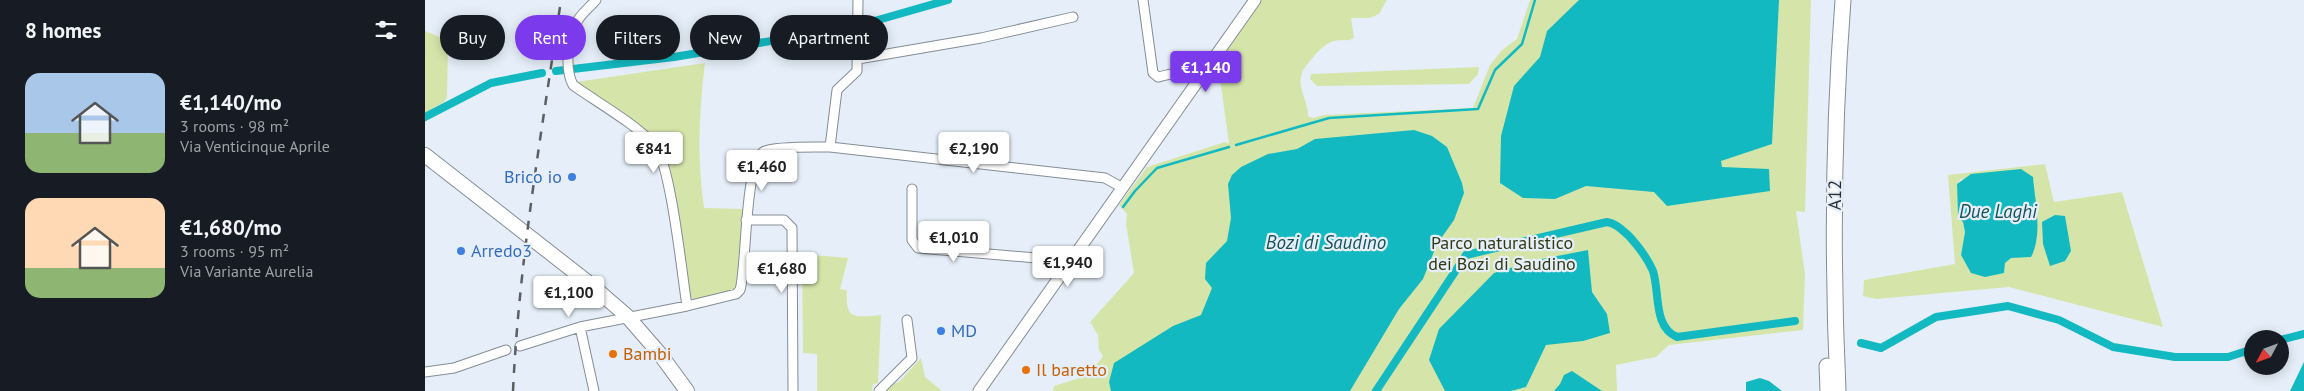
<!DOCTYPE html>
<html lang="en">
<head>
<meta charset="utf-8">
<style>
	body { margin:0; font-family:"PT Sans",sans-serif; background:#242831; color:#f1f3f6; height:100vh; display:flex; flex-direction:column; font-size:19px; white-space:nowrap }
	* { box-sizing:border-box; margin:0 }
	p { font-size:16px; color:#9ea1a6 }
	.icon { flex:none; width:28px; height:28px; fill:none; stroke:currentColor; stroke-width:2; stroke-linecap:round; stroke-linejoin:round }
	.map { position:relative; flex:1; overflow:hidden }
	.sheet { display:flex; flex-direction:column; background:#171b24; width:425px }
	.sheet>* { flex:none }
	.hud { position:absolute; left:15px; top:15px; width:475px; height:45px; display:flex; gap:10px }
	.needle { width:32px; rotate:229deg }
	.tools { position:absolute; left:1819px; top:330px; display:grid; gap:10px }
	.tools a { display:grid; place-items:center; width:45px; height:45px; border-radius:50%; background:#171b24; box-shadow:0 2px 12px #0003; font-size:25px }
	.price { position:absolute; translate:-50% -42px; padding:0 11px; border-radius:5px; background:#fff; color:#222; font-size:16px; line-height:32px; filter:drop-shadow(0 1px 2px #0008) }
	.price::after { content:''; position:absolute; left:50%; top:30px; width:15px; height:11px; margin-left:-8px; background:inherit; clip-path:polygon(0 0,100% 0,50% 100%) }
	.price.active { background:#7c3aed; color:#fff }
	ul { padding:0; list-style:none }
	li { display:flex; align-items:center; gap:15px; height:125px; padding:0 25px }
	li span { display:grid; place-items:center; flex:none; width:140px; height:100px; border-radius:15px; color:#555 }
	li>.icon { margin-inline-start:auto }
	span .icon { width:60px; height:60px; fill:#fffc; stroke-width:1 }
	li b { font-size:21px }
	h2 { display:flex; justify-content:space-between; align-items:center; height:60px; padding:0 25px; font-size:21px }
	.pill { padding:0 18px; border-radius:22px; background:#171b24; box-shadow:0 2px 12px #0003; font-size:18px; line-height:45px }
	.pill.active { background:#7c3aed; color:#fff }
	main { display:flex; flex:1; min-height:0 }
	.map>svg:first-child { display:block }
	.green { fill:#d5e5aa; fill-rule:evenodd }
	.water { fill:#12b9c1 }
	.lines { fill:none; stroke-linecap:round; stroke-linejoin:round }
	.stream { stroke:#12b9c1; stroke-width:2.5 }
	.canal { stroke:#12b9c1; stroke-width:8 }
	.street-casing { stroke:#848d95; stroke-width:11 }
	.secondary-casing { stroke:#848d95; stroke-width:13 }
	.primary-casing { stroke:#848d95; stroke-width:16 }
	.highway-casing { stroke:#848d95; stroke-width:17 }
	.street { stroke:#fff; stroke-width:9 }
	.secondary { stroke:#fff; stroke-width:11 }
	.primary { stroke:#fff; stroke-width:14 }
	.highway { stroke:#fff; stroke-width:15 }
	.rail { stroke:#5a5f64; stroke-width:2.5; stroke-dasharray:9 9; stroke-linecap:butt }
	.shop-dot { fill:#3f7fe0; stroke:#e6eff9; stroke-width:2 }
	.food-dot { fill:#e8710a; stroke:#e6eff9; stroke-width:2 }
	.labels { text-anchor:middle; stroke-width:4.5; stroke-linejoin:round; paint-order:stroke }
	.shop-label { font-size:18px; fill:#366cbe; stroke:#e6eff9; text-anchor:start }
	.street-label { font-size:18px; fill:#2b2f32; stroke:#e6eff9 }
	.park-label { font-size:18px; fill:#313a13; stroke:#e6eff9 }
	.food-label { font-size:18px; fill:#c56008; stroke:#e6eff9; text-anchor:start }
	.water-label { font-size:19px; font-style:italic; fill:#165356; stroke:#e6eff9 }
</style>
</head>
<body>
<main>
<section class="sheet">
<h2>8 homes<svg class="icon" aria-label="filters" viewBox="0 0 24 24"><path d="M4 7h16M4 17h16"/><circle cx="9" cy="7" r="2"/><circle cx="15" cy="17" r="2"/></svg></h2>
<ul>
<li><span style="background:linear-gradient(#a9c7e8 60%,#8fb573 0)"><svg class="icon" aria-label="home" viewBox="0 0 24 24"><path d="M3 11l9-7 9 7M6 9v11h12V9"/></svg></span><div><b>€1,140/mo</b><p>3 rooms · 98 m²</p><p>Via Venticinque Aprile</p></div></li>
<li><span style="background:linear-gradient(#ffd9b3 70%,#8fb573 0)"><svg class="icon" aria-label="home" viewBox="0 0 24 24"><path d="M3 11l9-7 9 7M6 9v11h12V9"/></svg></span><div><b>€1,680/mo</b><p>3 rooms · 95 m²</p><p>Via Variante Aurelia</p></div></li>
</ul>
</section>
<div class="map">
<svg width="1879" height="391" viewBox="0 0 1879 391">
	<rect width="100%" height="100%" fill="#e6eff9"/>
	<path class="green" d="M837,0h125l-8,14 -9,4h-19l3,20c-7,4 -12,1 -20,3 -12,3 -23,19 -30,28 -10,16 5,32 4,47l5,2 11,-3 149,-7 17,-43 12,-15 15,-11 13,-39h281l-6,212 -9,-1 9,63 -2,56 -134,15 -13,12 -40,8 1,26h-564l1,-5 35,-11 14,-19 -4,-6 -1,-15 -8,-13 44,-49 -8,-49 1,-10 -8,-9 28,-38 78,-25 4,2 -10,-73 -4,-3z
		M0,31l20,8 3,5 -1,53 -3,5 -19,11z
		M280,63c-6,48 -8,96 -1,145l39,1 -6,77 -7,6 -35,9 -7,-5 -19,-130 -5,-16 -18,-19 -70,-49z
		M1054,67l-1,7 -9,10 -152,2 -7,-7 1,-5z
		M1620,164l9,38 68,-10 41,135 -154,-40 -133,12 -13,-3 1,-16 91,-16 -7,-89zM1608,177l4,61 -6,18 -20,2 -6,5 -1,9 -43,-17 4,-23 -2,-10 -5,-5 -1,-33 4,-5z
		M377,254l46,4 -8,31 7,1c-2,31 8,27 34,25l-3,68 -5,1 -1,7h-55v-37l-14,-1z
		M496,358l4,19 17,14h-56l6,-7 7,-2z"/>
	<path class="water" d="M1154,0h200l-7,144 -51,17 1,6 47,2 1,22 -103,15 -13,-14 -68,-6 -31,13 -32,-1 -23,-15 1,-47 13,-50 26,-29 7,-26z
		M989,130l18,6 15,11 15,36 2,10 -10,27 -17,24 -14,35 -24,30 -49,82h-239l-2,-9 5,-19 59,-37 28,-11 11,-27 -7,-9 1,-16 21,-22 4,-23 -3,-34 4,-9 9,-8 27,-13 29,-5 18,-10z
		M1596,169l12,8c2,24 10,58 -2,80l-20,1 -6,5 -1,10 -19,4 -14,-4 -10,-18 4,-23 -2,-10 -5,-5 -1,-33 14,-10z
		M1630,215l10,1 6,35 -6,10 -15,5 -7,-22 -1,-22z
		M1163,250l4,42 15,22 3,19 -27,8 -37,4 -20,42 -15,4h-66l-16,-31 10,-31 55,-56 43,-13z
		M1879,362v29h-14z
		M1147,371l30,20h-48l6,-7 4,-9z
		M1335,378l9,3 13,10h-36v-9z"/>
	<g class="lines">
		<path class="stream" d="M811,145l93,-27 149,-9 17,-39 27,-26 13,-44
			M698,207l12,-16 22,-23 72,-21"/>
		<path class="canal" d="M131,71l118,-14 176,-29 98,-28
			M0,117l66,-34 51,-10
			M1855,340l24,-6
			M1436,343l20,5 55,-31 72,-11 51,14 54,27 62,10h53l25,-8
			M951,391l90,-136 141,-33c10,2 14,7 22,14 10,11 18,21 24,35 7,22 0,56 24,66l118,-16"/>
		<defs>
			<path id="street" d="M171,0c-6,7 -14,13 -18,20 -10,16 -14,48 -5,65 22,16 66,41 82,61 16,19 27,129 32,160
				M718,0l10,73 5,4c14,-3 30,-9 42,0
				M433,59l123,-21 92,-21
				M405,147l275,31 18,10
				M487,189v51l6,8 153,13
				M321,220h38l8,8 1,163
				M155,327l14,64
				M95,346l60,-19 107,-21 49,-12 4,-4c7,-23 4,-131 25,-139 11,-5 51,-4 65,-4l7,-57 20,-19 1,-71
				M0,372l29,-4 52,-18
				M454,391l33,-33 -5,-38"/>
			<path id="secondary" d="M554,391l276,-391"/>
			<path id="primary" d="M0,155l165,129 37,32 33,38 27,37"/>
			<path id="highway" d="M1402,366l1,25
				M1413,391c-6,-130 -5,-261 5,-391"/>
		</defs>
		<use href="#street" class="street-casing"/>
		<use href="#secondary" class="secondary-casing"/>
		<use href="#primary" class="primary-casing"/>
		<use href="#highway" class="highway-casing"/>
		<use href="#street" class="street"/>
		<use href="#secondary" class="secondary"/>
		<use href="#primary" class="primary"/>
		<use href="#highway" class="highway"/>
		<path class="rail" d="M88,391c6,-131 29,-261 48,-391"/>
	</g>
	<g class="shop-dot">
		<circle cx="147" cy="177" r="5"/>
		<circle cx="36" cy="251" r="5"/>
		<circle cx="516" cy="331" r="5"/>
	</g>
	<g class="food-dot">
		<circle cx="188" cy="354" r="5"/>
		<circle cx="601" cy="370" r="5"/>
	</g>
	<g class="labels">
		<g class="shop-label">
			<text x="137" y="183" text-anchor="end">Brico io</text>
			<text x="46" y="257">Arredo3</text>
			<text x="526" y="337">MD</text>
		</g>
		<g class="street-label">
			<text transform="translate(1410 195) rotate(-89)" y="6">A12</text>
		</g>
		<g class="park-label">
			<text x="1077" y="249">Parco naturalistico<tspan x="1077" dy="21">dei Bozi di Saudino</tspan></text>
		</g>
		<g class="food-label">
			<text x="198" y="360">Bambi</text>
			<text x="611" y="376">Il baretto</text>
		</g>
		<g class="water-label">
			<text x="1573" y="218">Due Laghi</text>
			<text x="901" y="249">Bozi di Saudino</text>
		</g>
	</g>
</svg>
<div class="tools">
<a><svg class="needle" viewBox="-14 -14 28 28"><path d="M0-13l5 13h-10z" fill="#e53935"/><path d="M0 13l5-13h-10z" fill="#9ea1a6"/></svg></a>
</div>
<b class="price active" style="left:781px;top:93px">€1,140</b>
<b class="price" style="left:229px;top:174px">€841</b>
<b class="price" style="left:549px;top:174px">€2,190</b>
<b class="price" style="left:337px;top:192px">€1,460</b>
<b class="price" style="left:529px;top:263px">€1,010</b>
<b class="price" style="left:643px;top:288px">€1,940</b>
<b class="price" style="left:357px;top:294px">€1,680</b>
<b class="price" style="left:144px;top:318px">€1,100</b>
<div class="hud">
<a class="pill">Buy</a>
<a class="pill active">Rent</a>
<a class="pill">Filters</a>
<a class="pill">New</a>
<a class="pill">Apartment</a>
</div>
</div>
</main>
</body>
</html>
